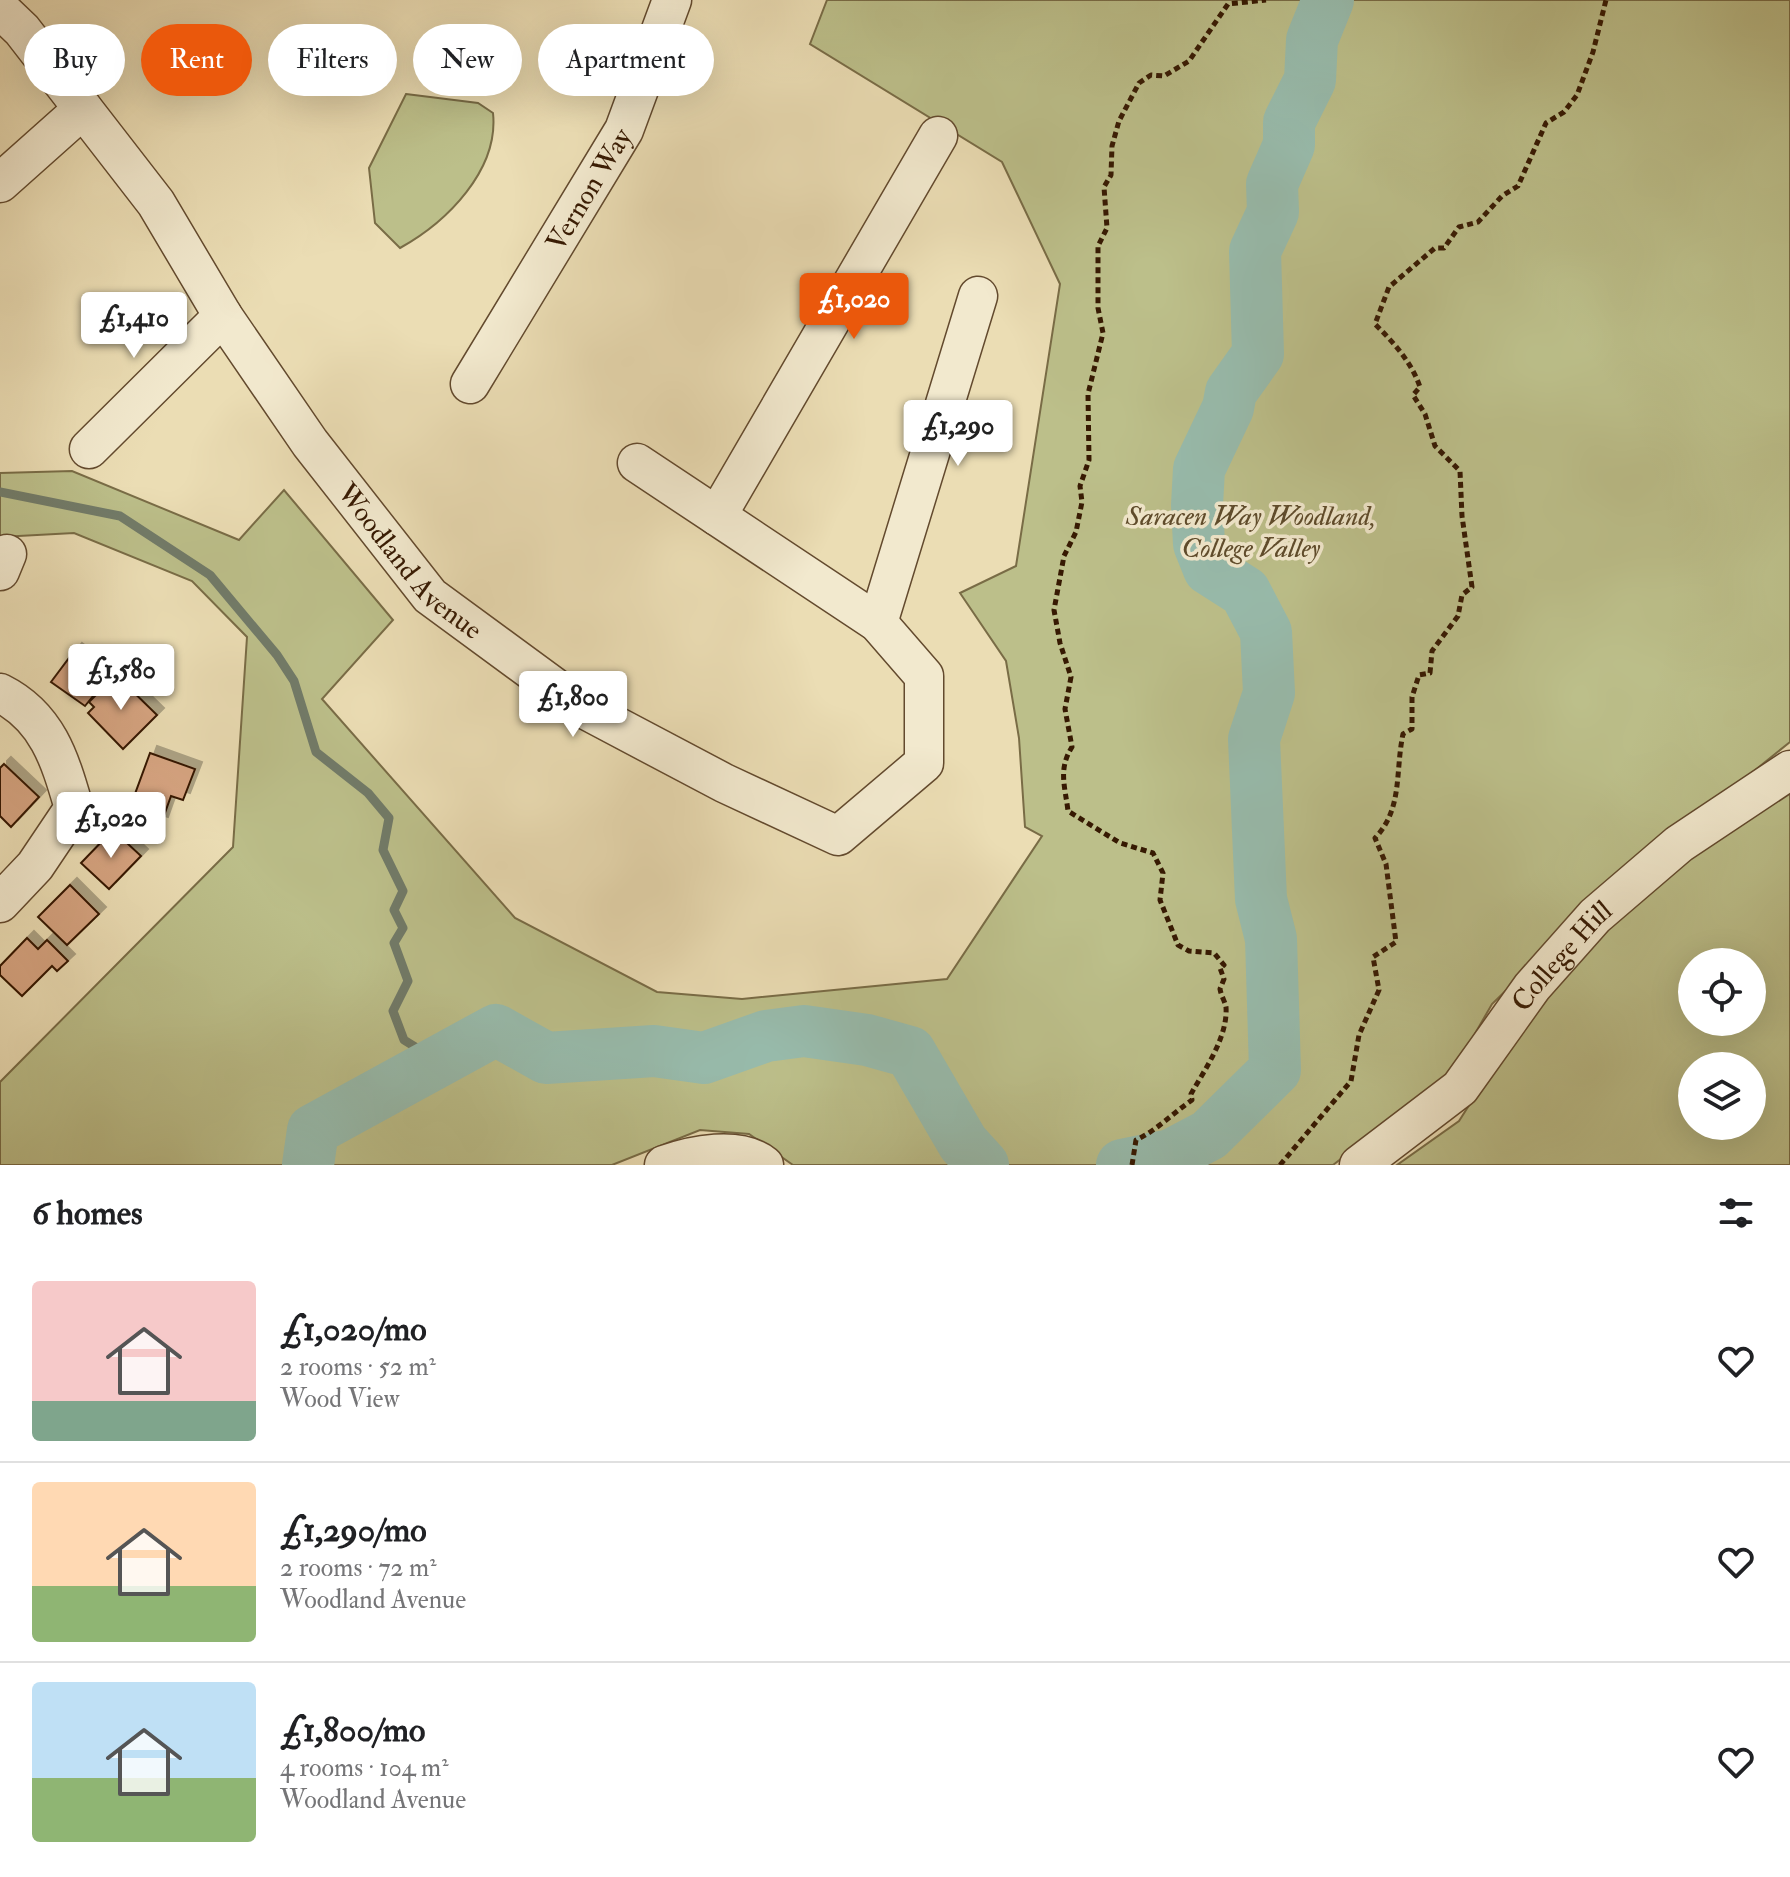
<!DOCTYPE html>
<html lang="en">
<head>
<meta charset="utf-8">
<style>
	body { margin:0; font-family:"IM FELL Double Pica",serif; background:#f2f2f2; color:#202124; height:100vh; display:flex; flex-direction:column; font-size:30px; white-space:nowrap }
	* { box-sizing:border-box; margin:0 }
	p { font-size:26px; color:#757577 }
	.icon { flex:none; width:44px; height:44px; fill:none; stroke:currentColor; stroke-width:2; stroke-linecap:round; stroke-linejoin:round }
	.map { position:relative; height:1165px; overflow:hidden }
	.side { display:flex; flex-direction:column; background:#fff; flex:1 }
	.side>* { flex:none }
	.hud { position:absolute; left:24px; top:24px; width:800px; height:72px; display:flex; gap:16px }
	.buttons { position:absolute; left:1678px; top:948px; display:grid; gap:16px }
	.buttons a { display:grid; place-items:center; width:88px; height:88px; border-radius:50%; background:#fff; box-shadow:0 8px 32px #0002; font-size:40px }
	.price { position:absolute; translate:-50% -68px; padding:0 18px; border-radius:8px; background:#fff; color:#222; font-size:26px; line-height:52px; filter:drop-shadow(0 2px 4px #0008) }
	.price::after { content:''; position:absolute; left:50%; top:48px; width:24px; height:18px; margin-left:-12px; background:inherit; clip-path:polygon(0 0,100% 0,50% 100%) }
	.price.on { background:#ea580c; color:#fff }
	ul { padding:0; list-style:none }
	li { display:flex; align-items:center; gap:24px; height:200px; padding:0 32px }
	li+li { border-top:2px solid #e0e0e0 }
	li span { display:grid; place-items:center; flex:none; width:224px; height:160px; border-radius:8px; color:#555 }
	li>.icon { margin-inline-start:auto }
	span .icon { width:96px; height:96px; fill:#fffc; stroke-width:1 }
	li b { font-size:34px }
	h2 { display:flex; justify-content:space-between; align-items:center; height:96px; padding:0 32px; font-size:34px }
	.chip { padding:0 28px; border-radius:36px; background:#fff; box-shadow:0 8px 32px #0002; font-size:28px; line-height:72px }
	.chip.on { background:#ea580c; color:#fff }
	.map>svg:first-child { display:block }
	.green { fill:#bcbf8a; stroke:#796c46; stroke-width:2; fill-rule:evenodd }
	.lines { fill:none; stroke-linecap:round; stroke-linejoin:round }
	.stream { stroke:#717b69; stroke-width:9 }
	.river { stroke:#98bcad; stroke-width:52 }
	.building { fill:#d6a481; stroke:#361902; stroke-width:2; filter:url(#shadow) }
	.minor-casing { stroke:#634a2e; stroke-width:41 }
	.path { stroke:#361902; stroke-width:5; stroke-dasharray:6 4; stroke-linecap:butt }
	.minor { stroke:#f2e9ce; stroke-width:38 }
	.labels { text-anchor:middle; stroke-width:7; stroke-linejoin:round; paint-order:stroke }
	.street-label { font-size:28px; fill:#361902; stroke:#f2e9ce }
	.park-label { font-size:28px; font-style:italic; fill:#5e4b2b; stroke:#f2e9ce }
</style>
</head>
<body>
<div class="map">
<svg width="1790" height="1165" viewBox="0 0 1790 1165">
	<defs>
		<filter id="shadow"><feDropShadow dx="7" dy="-7" stdDeviation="0" flood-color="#0004"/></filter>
	</defs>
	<rect width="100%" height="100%" fill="#ebddb4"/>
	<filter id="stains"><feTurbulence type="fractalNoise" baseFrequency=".0025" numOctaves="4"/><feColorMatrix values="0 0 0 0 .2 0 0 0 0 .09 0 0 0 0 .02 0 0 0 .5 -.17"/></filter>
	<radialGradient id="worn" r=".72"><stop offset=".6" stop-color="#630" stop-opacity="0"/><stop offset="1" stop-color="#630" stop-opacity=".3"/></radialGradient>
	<path class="green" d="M827,0h963v742l-164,132 -134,130 -39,68 -120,93h-540l-44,-31 -49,-4 -88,35h-612v-83l233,-235 14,-210 -55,-56 -118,-48 -74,4v-64l72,-2 167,69 45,-50 109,130 -71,79 193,219 142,74 85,7 205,-20 95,-143 -17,-9 -6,-89 -13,-77 -46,-68 56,-27 44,-282 -58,-122 -192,-118z
		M406,94l72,9 15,10c6,57 -46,109 -93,135l-25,-25 -6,-55z
		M1790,790v375h-393l62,-44 53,-83 82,-110 92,-72zM1692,962h60v60h-60zM1692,1066h60v60h-60z"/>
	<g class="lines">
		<path class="stream" d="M0,492l120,24 90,59 67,80 17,26 22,71 52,41 21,25 -6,32 20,41 -9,19 9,18 -9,15 14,38 -15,30 11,29 34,21"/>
		<path class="river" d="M308,1165l5,-35 183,-100 50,28 108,-7 50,7 62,-22 38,-5 63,9 43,12 53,91 20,22
			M1122,1165l49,-10 38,-20 66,-65 -4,-131 -10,-40 -7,-160 15,-46 -3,-61 -21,-40 -36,-23 -10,-25 -2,-39 2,-36 29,-61 3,-16 27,-38 -3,-103 18,-39 -1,-28 17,-39v-23l21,-42 2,-40 16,-40"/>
	</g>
	<path class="building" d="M75,650l34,26 -24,30 -34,-24z
		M116,675l41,40 -34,34 -35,-36 6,-6 -5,-5z
		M150,753l45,16 -12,31 -12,-4 -10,28 -33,-11z
		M4,764l35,33 -28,30 -11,-11v-48z
		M113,830l28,26 -32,33 -28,-26z
		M70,885l29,29 -32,31 -29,-28z
		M27,938l11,11 9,-9 21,21 -11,10 -5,-5 -30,30 -22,-21v-9z"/>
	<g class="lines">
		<defs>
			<g id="minor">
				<path id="s1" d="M0,9l22,21 134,173 67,113 87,127 120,153 154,113 140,74 114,53 86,-73v-87l-46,-53 -241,-160"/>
				<path d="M0,183l83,-74"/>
				<path id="s2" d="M470,384l154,-254 48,-130"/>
				<path d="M89,449l134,-133"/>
				<path d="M717,516l221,-380"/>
				<path d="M0,571l7,-17"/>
				<path d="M878,623l100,-327"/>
				<path d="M0,693c48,24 60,67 74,115l-39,58 -35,37"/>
				<path d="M664,1165c28,-10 75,-20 100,0"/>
				<path id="s3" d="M1359,1165l101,-77 72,-101 63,-71 84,-72 111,-74"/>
			</g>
		</defs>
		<use href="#minor" class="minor-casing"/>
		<path class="path" d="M1132,1165l4,-25c21,-10 36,-26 56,-40l-1,-6c14,-25 37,-57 35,-87 -1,-5 -5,-12 -6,-18l4,-10 -4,-11 4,-3 -10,-12 -25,-2 -11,-6 -18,-45 3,-27 -10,-20 -33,-10 -52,-32c-3,-25 -10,-42 4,-64l-7,-38 6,-32 -11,-34 -6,-33 10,-54 12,-24 6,-30 -2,-16 9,-26 -1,-66 15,-61 -5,-25v-62l9,-18 -3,-41 7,-12 1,-29 7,-25 20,-38 12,-8 13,1 25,-15 39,-57 38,-4
			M1280,1165l71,-84 8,-46 20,-45 -6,-33 23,-15 -10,-78 -11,-26c28,-29 20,-66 28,-104l9,-5v-32l7,-22 11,-2 2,-22 26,-35 4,-21 10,-8 -10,-71 -2,-45 -25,-25 -10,-32 -12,-19 7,-8c-9,-26 -27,-45 -45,-63l14,-37 46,-39h9l15,-21 19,-5 24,-26 16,-10 28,-63 18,-11 13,-17 16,-43 13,-52"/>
		<use href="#minor" class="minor"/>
	</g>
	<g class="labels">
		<g class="street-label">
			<text dy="10" stroke="none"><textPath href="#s2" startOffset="228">Vernon Way</textPath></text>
			<text dy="10" stroke="none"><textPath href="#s1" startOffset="690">Woodland Avenue</textPath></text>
			<text dy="10" stroke="none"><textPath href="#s3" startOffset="294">College Hill</textPath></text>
		</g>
		<g class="park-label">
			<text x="1251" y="525">Saracen Way Woodland,<tspan x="1251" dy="32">College Valley</tspan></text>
		</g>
	</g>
	<rect width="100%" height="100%" filter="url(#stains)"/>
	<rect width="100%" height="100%" fill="url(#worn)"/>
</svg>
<div class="buttons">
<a><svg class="icon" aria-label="locate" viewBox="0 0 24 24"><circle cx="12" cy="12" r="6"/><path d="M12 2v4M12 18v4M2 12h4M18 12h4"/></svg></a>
<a><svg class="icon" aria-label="layers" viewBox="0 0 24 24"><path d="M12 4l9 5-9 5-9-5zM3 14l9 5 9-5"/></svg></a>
</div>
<b class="price on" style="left:854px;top:341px">£1,020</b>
<b class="price" style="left:134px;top:360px">£1,410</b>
<b class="price" style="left:958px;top:468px">£1,290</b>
<b class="price" style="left:121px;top:712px">£1,580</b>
<b class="price" style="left:573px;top:739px">£1,800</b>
<b class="price" style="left:111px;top:860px">£1,020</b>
<div class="hud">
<a class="chip">Buy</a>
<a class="chip on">Rent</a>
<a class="chip">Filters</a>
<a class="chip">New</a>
<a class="chip">Apartment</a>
</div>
</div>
<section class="side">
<h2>6 homes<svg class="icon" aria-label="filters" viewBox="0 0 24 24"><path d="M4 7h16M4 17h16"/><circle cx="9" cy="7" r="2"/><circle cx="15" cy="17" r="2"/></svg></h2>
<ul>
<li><span style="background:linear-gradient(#f6c9c9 75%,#7fa58c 0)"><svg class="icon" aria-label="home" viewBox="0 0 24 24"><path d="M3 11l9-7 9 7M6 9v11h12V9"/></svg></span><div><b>£1,020/mo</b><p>2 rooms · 52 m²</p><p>Wood View</p></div><svg class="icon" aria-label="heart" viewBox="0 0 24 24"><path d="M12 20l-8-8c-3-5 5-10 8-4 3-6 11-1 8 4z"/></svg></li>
<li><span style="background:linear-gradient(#ffd9b3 65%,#8fb573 0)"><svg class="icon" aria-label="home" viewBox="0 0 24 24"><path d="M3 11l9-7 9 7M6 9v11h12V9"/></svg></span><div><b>£1,290/mo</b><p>2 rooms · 72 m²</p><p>Woodland Avenue</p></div><svg class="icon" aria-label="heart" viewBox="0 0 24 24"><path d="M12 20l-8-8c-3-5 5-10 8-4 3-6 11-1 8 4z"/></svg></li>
<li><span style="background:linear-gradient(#bfe0f5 60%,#8fb573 0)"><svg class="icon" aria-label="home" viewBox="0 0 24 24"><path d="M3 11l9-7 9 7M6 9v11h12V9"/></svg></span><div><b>£1,800/mo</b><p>4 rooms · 104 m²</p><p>Woodland Avenue</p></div><svg class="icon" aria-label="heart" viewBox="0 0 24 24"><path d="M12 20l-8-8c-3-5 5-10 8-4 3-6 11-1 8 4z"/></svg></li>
</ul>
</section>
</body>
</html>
